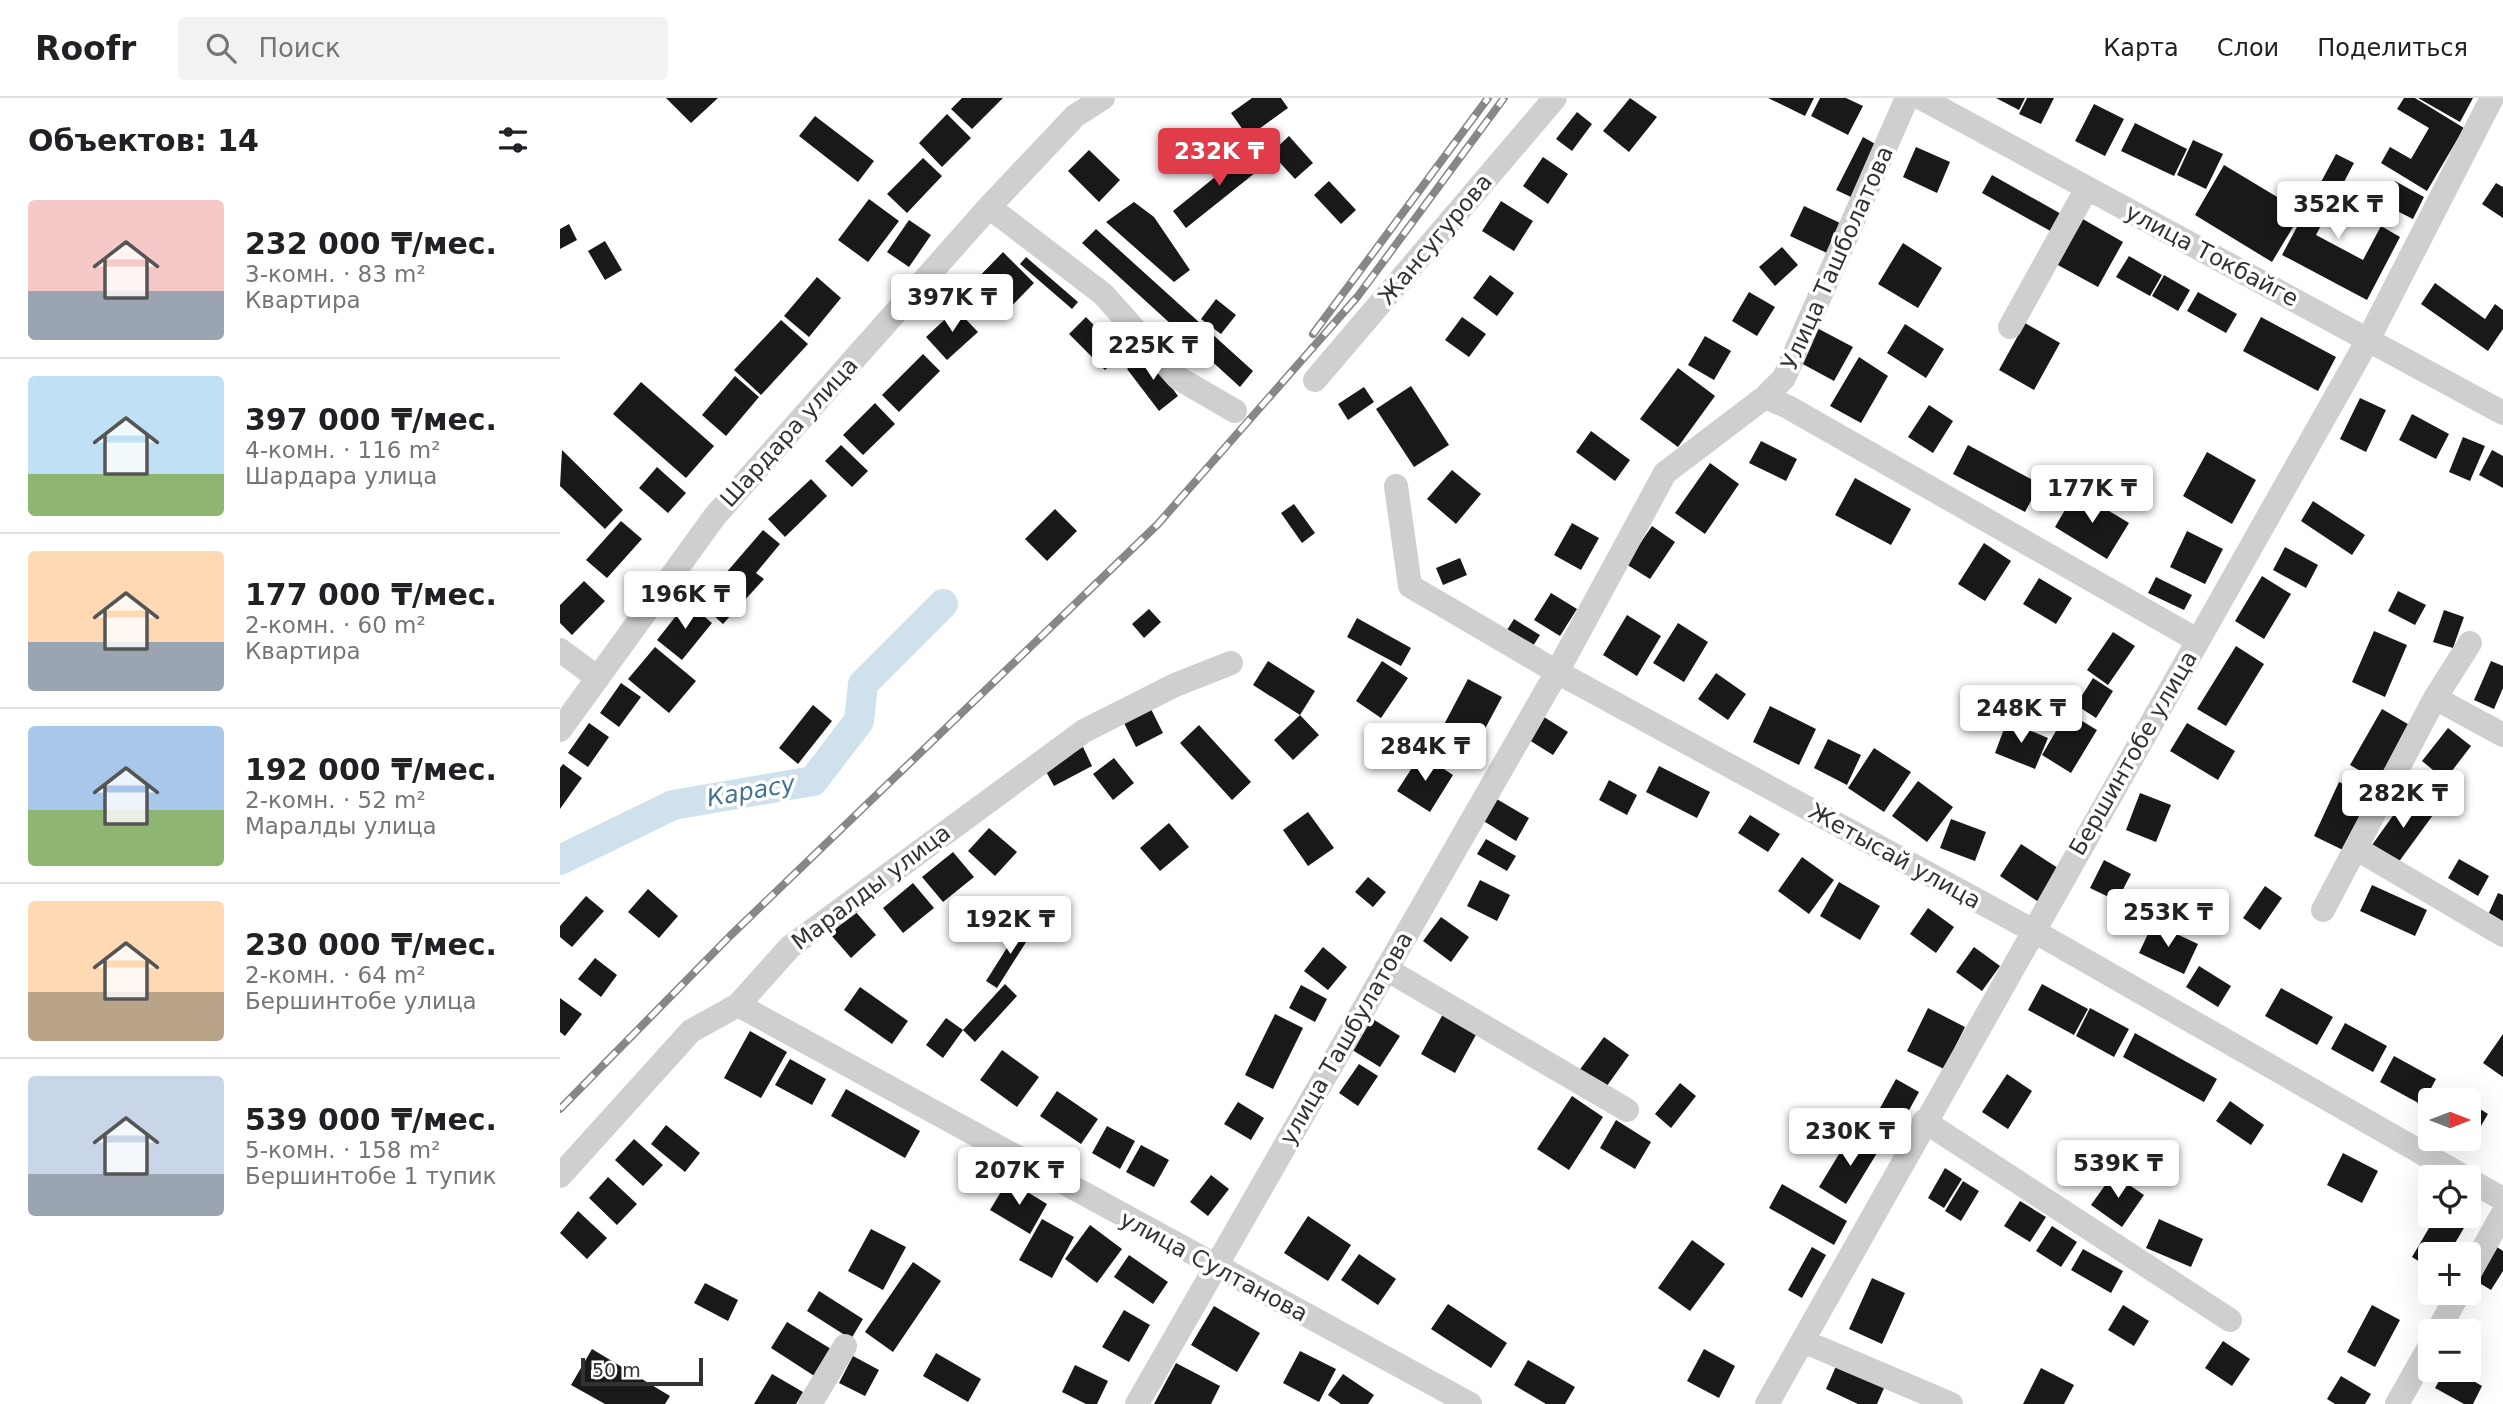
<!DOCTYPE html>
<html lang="ru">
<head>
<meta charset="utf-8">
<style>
	body { margin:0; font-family:"DejaVu Sans",sans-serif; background:#f2f2f2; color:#202124; height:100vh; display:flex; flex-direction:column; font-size:26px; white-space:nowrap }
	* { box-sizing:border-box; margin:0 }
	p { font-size:23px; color:#757577 }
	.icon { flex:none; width:38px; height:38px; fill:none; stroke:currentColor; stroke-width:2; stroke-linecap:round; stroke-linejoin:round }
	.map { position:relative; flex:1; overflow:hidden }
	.panel { display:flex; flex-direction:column; background:#fff; width:560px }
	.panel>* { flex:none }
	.needle { width:46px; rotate:90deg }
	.fabs { position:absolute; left:1858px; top:990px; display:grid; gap:14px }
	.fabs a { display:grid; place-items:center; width:63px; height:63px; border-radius:7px; background:#fff; box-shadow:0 7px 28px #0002; font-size:35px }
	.scale { position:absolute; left:21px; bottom:18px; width:122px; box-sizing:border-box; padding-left:7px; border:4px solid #323232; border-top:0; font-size:19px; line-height:24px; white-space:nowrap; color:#323232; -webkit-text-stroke:5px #fff; paint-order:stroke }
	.price { position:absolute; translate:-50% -60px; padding:0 16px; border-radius:7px; background:#fff; color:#222; font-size:23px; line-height:46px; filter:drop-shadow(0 2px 4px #0008) }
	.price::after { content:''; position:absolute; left:50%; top:42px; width:21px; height:16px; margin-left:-10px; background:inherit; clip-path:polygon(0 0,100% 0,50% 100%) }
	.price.on { background:#e03c4a; color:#fff }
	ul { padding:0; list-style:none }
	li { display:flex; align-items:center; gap:21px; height:175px; padding:0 28px }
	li+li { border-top:2px solid #e0e0e0 }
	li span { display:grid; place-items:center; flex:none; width:196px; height:140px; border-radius:7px; color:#555 }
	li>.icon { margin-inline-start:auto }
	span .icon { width:84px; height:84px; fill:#fffc; stroke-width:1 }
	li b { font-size:30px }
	h2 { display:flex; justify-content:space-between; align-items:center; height:84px; padding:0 28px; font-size:30px }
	header { display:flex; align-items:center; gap:42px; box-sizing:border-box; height:98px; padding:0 35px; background:#fff; border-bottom:2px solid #e0e0e0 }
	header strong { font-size:33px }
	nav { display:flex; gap:38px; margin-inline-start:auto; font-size:24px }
	.search { width:490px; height:63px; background:#f2f2f2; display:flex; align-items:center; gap:18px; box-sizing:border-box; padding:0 24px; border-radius:7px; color:#757577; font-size:26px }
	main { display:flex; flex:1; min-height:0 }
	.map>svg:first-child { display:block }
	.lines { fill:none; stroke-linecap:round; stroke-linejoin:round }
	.river { stroke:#cee1ec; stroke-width:30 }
	.building { fill:#191919 }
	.minor { stroke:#cfcfcf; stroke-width:24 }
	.rail-casing { stroke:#878787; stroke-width:8 }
	.rail { stroke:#fff; stroke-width:5; stroke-dasharray:16; stroke-linecap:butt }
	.labels { text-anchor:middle; stroke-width:7; stroke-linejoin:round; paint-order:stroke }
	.street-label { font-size:23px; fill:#323232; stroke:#fff }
	.water-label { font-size:24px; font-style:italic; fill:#417492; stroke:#fff }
</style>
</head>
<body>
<header>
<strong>Roofr</strong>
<div class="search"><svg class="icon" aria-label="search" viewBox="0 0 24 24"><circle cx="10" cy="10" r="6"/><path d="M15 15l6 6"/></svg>Поиск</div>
<nav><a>Карта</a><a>Слои</a><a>Поделиться</a></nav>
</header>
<main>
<section class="panel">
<h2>Объектов: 14<svg class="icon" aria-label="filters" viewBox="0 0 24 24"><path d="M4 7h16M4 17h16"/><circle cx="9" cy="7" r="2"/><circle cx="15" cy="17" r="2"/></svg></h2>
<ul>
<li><span style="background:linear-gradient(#f6c9c9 65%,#9aa5b1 0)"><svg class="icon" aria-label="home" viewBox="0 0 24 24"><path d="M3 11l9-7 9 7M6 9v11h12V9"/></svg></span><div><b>232 000 ₸/мес.</b><p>3-комн. · 83 m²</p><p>Квартира</p></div></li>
<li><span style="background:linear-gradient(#bfe0f5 70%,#8fb573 0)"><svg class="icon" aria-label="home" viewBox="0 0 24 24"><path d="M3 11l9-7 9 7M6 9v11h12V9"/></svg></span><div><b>397 000 ₸/мес.</b><p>4-комн. · 116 m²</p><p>Шардара улица</p></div></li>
<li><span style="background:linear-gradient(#ffd9b3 65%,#9aa5b1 0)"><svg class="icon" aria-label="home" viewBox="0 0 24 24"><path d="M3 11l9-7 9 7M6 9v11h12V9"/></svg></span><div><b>177 000 ₸/мес.</b><p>2-комн. · 60 m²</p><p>Квартира</p></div></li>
<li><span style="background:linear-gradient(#a9c7e8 60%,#8fb573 0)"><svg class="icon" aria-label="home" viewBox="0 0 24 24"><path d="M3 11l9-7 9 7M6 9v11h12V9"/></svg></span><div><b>192 000 ₸/мес.</b><p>2-комн. · 52 m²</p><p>Маралды улица</p></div></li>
<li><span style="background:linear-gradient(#ffd9b3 65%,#b9a48a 0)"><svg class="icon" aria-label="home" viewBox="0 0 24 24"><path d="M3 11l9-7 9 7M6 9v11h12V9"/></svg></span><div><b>230 000 ₸/мес.</b><p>2-комн. · 64 m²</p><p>Бершинтобе улица</p></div></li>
<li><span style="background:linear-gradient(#c9d6e8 70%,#9aa5b1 0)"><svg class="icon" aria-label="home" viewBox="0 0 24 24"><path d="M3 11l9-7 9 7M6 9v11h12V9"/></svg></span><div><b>539 000 ₸/мес.</b><p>5-комн. · 158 m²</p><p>Бершинтобе 1 тупик</p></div></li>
</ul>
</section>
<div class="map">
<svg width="1943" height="1306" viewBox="0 0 1943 1306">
	<rect width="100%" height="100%" fill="#fff"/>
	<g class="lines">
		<path class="river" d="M0,762l113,-55 140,-24 46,-60 4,-37 80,-80"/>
	</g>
	<path class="building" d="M106,0h52l-27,25z
		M402,0h41l-31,31 -21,-20z
		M692,0h29l7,10 -40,29 -17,-24z
		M1070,0l27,19 -28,35 -26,-21z
		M1208,0h46l-9,18z
		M1260,0h26l17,8 -15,29 -37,-19z
		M1436,0h29l-6,12z
		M1467,0h27l-13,26 -22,-10z
		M1844,0h11l49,30 -37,63 -46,-28 9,-16 21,12 18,-31 -32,-19z
		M1858,0h55l-13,24z
		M1534,6l30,15 -19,37 -30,-15z
		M1017,14l15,12 -20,27 -16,-12z
		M387,16l24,24 -29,29 -23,-24z
		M255,18l59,45 -16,21 -59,-46z
		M1575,25l52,26 -13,27 -53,-25z
		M729,38l24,27 -18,16 -24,-26z
		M1303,39l14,8 -26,52 -15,-7z
		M1633,42l30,14 -17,35 -29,-14z
		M1356,49l34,15 -13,31 -34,-16z
		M691,50l14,17 -79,63 -13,-17z
		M529,52l31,30 -21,22 -31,-31z
		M1776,56l18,9 -38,72 47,25 18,-34 19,11 -33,63 -85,-45z
		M983,59l25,17 -20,30 -25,-18z
		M363,60l19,18 -35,37 -20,-19z
		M1664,67l78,47 -30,50 -77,-47z
		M1432,77l71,40 -9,18 -72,-40z
		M769,83l27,29 -15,14 -27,-29z
		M1835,83l29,16 -11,22 -30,-15z
		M1936,85l7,4v31l-21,-14z
		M309,101l30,22 -31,41 -30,-22z
		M941,103l32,20 -19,30 -32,-20z
		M574,104l20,15 36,53 -16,12 -68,-60z
		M1244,108l36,17 -13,30 -37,-17z
		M1521,120l42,24 -25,45 -42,-23z
		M349,122l22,15 -22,32 -22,-15z
		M9,126l8,16 -17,9v-20z
		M536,131l157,142 -13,16 -158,-144z
		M45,143l17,29 -17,10 -17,-29z
		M1343,145l39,25 -24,40 -40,-24z
		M1222,149l16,18 -23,21 -16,-19z
		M443,154l31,31 -34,35 -31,-31z
		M1569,158l33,19 -12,21 -34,-19z
		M466,159l52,45 -6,7 -52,-45z
		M930,177l24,18 -17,23 -24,-18z
		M1604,177l26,15 -12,21 -26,-15z
		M257,179l24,21 -32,39 -25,-21z
		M1875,185l50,36 10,-15 8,6v19l-15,22 -67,-47z
		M1189,194l26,15 -18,29 -25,-15z
		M1638,194l39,22 -11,19 -39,-22z
		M656,201l20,16 -15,19 -20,-15z
		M396,211l22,23 -31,28 -21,-23z
		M526,219l36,37 -17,16 -36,-36z
		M902,219l24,17 -17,23 -24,-17z
		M1701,219l75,40 -18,34 -75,-40z
		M221,222l27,24 -47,51 -27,-25z
		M1465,225l35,20 -26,47 -35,-20z
		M1345,226l39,25 -18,29 -39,-25z
		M1257,230l36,19 -19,34 -35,-19z
		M1145,238l26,15 -17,29 -26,-15z
		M363,256l17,17 -41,41 -17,-17z
		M587,256l31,42 -19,15 -32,-42z
		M1299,259l29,19 -27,47 -31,-17z
		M1118,270l37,28 -37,51 -38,-28z
		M175,278l24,21 -33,39 -24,-21z
		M81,284l73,64 -28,32 -73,-64z
		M851,288l38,59 -35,22 -38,-58z
		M804,289l10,15 -26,18 -10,-16z
		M1800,300l26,12 -20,42 -26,-13z
		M315,305l20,21 -32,31 -20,-20z
		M1369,307l24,16 -20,32 -25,-16z
		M1852,316l37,20 -13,25 -37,-19z
		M1031,333l39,29 -15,21 -39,-29z
		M1903,339l22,9 -15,35 -21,-9z
		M1201,343l36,18 -11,22 -37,-18z
		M281,347l27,26 -16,16 -27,-26z
		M1408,347l72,39 -15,28 -72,-38z
		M2,352l61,60 -18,19 -45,-43z
		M1932,352l11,6v32l-24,-13z
		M1647,354l49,28 -24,44 -49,-28z
		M1150,365l29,21 -34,50 -30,-21z
		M97,369l29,26 -18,20 -29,-25z
		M892,372l29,24 -25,30 -29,-25z
		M1295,380l56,31 -20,36 -56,-30z
		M251,381l16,17 -42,41 -17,-18z
		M1516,393l53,32 -22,36 -52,-32z
		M1753,403l52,34 -13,20 -51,-34z
		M734,406l21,29 -13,10 -21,-30z
		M495,411l22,22 -30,30 -22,-22z
		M61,423l21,18 -35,39 -21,-18z
		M1012,425l27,15 -18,32 -27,-15z
		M1092,428l23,16 -25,37 -24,-15z
		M203,432l17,14 -24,29 8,6 -41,45 -23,-21z
		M1627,433l36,18 -18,35 -35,-17z
		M1424,445l27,18 -26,40 -27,-17z
		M1725,449l33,18 -12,23 -33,-18z
		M900,460l7,17 -24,10 -7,-17z
		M1702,478l29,18 -27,45 -29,-18z
		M1596,479l36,18 -8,15 -36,-17z
		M1479,480l33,20 -16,26 -33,-20z
		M24,483l21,20 -33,34 -12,-12v-18z
		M1838,493l28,14 -11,20 -27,-14z
		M991,495l26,16 -17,27 -26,-16z
		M127,504l25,21 -30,37 -25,-20z
		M589,511l12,13 -17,16 -12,-14z
		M1884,512l20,7 -11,31 -20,-6z
		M1067,517l34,21 -24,40 -34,-21z
		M797,520l54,30 -10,18 -54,-29z
		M954,521l26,16 -7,11 -26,-16z
		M1118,525l30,19 -24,40 -31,-19z
		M1814,533l33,14 -22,52 -33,-15z
		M1553,534l22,14 -27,39 -21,-15z
		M1676,548l28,18 -38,62 -29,-17z
		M95,549l41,34 -27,32 -41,-34z
		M708,563l47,30 -15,24 -47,-30z
		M822,563l26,17 -27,40 -25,-17z
		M1931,563l12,5v22l-9,21 -20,-9z
		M1156,575l30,21 -18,26 -30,-21z
		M1533,580l20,13 -17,27 -20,-13z
		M908,581l34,18 -30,56 -33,-19z
		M61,585l20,14 -22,30 -19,-14z
		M253,607l19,16 -34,43 -19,-16z
		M1210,608l46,23 -17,36 -46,-23z
		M590,609l13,26 -27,14 -13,-26z
		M1822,611l31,18 -32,56 -31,-18z
		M1507,614l30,18 -26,43 -29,-18z
		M740,617l19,20 -26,25 -19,-20z
		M984,619l24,15 -15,23 -24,-15z
		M1447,623l41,17 -13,31 -40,-16z
		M29,625l20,14 -21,30 -20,-14z
		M1627,625l48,28 -17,29 -48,-29z
		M639,627l52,57 -19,18 -52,-57z
		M1888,630l23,18 -26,34 -23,-19z
		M1268,641l33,16 -14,30 -33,-17z
		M523,649l9,19 -38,20 -10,-18z
		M1314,650l37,24 -27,40 -36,-24z
		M861,656l32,21 -23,37 -33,-21z
		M554,660l20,25 -21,17 -20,-26z
		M3,666l19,14 -22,31v-41z
		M1099,668l51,26 -13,26 -51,-26z
		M1049,682l28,15 -10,20 -28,-15z
		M1358,683l35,26 -26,35 -35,-26z
		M1779,684l31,14 -25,55 -31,-15z
		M1580,695l31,12 -15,37 -30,-12z
		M1847,698l26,19 -35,48 -26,-18z
		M935,700l34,20 -13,23 -34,-21z
		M748,714l26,36 -26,18 -25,-36z
		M1190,717l30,19 -12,18 -30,-19z
		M1391,721l35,13 -11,29 -35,-13z
		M609,725l20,24 -29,24 -20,-23z
		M429,730l28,24 -22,24 -27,-25z
		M926,741l30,17 -9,15 -30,-17z
		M1461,746l40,26 -21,33 -40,-27z
		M393,754l21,25 -31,25 -21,-25z
		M1242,759l32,23 -25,34 -31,-23z
		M1899,761l30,17 -11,20 -30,-18z
		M1544,762l27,14 -14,27 -27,-13z
		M808,779l18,15 -13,15 -18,-15z
		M920,782l30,15 -13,26 -30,-15z
		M1279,784l41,24 -20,34 -40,-24z
		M353,785l21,25 -31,25 -20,-25z
		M1812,787l55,25 -12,26 -55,-25z
		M1705,788l17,12 -22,32 -17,-12z
		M88,791l30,27 -19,22 -31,-26z
		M1938,795l5,2v29l-16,-7z
		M26,798l18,15 -32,36 -12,-10v-11z
		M1368,810l26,19 -18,26 -26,-19z
		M295,813l21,24 -25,23 -21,-24z
		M881,819l28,20 -18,25 -28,-21z
		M1593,825l45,21 -14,30 -45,-21z
		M462,826l11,7 -36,57 -11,-7z
		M763,849l24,20 -19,23 -24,-19z
		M1414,849l26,19 -18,25 -26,-19z
		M35,860l22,17 -16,22 -23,-18z
		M1639,868l32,20 -13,21 -32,-20z
		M445,886l12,12 -42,46 -12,-12z
		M1482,886l46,25 -14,26 -46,-25z
		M741,887l26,14 -12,23 -26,-14z
		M300,889l48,34 -16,23 -48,-34z
		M1721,890l52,29 -16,28 -52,-29z
		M0,900l22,16 -17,22 -5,-4z
		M1368,910l37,19 -21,42 -37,-18z
		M1530,910l39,21 -15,28 -38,-21z
		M715,916l28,14 -30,61 -28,-14z
		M883,916l34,19 -22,40 -34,-19z
		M808,918l32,20 -20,31 -31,-19z
		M386,920l17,12 -20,28 -17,-13z
		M1785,925l42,23 -14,26 -42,-23z
		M190,933l37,21 -26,46 -37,-20z
		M1575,935l82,46 -13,23 -81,-45z
		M1943,936v43l-20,-14z
		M1044,939l25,18 -25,35 -26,-18z
		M442,952l37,27 -22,30 -37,-27z
		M1834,958l42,23 -14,26 -42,-23z
		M230,961l36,20 -14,26 -37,-20z
		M799,966l19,12 -20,30 -19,-13z
		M1447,976l25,17 -24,38 -26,-17z
		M1336,981l23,13 -17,31 -23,-13z
		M1120,985l16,13 -25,32 -16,-14z
		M1886,990l21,13h-29z
		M286,991l74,42 -15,27 -74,-42z
		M497,993l41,28 -17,25 -41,-28z
		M1012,998l31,21 -34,53 -32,-21z
		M1670,1003l34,24 -13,20 -35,-24z
		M678,1004l26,16 -13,22 -27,-16z
		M1909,1004l19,12 -13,22 -6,-3z
		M1056,1022l35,22 -16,27 -35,-21z
		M106,1027l34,28 -15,19 -34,-28z
		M547,1028l28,15 -15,28 -28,-16z
		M1293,1033l27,17 -34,56 -27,-17z
		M74,1041l29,26 -20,21 -28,-26z
		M581,1047l28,15 -15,27 -28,-15z
		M1783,1055l35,18 -16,32 -35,-18z
		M408,1060l28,16 -11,18 -27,-15z
		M1385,1070l17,11 -18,29 -16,-10z
		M1553,1076l31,21 -22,32 -31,-22z
		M651,1077l18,14 -21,27 -18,-14z
		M48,1079l29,27 -20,21 -28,-27z
		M448,1082l39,24 -17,30 -40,-24z
		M1403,1083l16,10 -18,30 -16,-10z
		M1222,1086l65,37 -13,24 -65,-37z
		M1460,1103l26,16 -16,25 -26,-16z
		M18,1113l29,27 -20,21 -27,-26z
		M748,1118l43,29 -23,36 -44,-28z
		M1876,1118h35l-23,39h-17v14l-19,-12z
		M482,1121l32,18 -22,41 -33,-18z
		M1599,1121l44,20 -12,28 -45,-19z
		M530,1127l32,24 -25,34 -32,-24z
		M1492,1128l25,16 -16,25 -25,-16z
		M311,1131l35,18 -23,43 -35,-19z
		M1132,1142l33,24 -35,47 -32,-23z
		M1252,1149l14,8 -24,43 -14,-8z
		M1937,1149l6,4v20l-12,19 -15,-9z
		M1523,1151l40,22 -12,22 -40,-23z
		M799,1156l37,25 -18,26 -37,-25z
		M569,1157l39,27 -15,22 -39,-27z
		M353,1164l28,19 -48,71 -28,-20z
		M1312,1180l33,15 -23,51 -33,-15z
		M145,1185l33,17 -10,21 -34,-18z
		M259,1193l44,28 -12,20 -44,-28z
		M888,1206l59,39 -16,25 -60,-39z
		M1563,1207l26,16 -15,25 -26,-16z
		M1812,1207l28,15 -25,47 -28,-15z
		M654,1208l46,27 -23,39 -46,-27z
		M564,1212l26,15 -21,37 -27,-15z
		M227,1224l49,30 -17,27 -48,-31z
		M1663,1243l27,18 -18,27 -27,-18z
		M32,1251l78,47 -5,8h-60l-34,-19z
		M1144,1251l31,17 -16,32 -32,-17z
		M740,1253l36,18 -17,33 -36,-19z
		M376,1255l45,26 -13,23 -45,-26z
		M293,1258l26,14 -14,26 -26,-13z
		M1280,1259l48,22 -11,25h-19l-32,-15z
		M968,1262l47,27 -10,17h-19l-32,-19z
		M616,1265l44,23 -9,18h-57z
		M515,1267l33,16 -11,23h-11l-24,-12z
		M1481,1270l33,17 -10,19h-41z
		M1885,1272h10l27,16 -9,18h-9l-29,-16z
		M212,1276l31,18 -7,12h-42z
		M783,1276l31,21 -6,9h-27l-13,-9z
		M1781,1278l30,18 -6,10h-30l-8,-5z"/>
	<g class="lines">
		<path class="minor" d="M1361,0l582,315
			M429,109l114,87 75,84 57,33
			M1450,229l77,-139
			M755,282l240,-282
			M1205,299l23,10 409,233
			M836,388l14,100 147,86 475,258 434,248
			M0,552l38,28
			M1875,600l68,37
			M0,632l155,-214 274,-309 86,-91 28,-18
			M1797,751l146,86
			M1763,812l112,-212 35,-55
			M826,871l241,141
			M178,907l732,399
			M1364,1023l306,199
			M0,1078l131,-145 47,-26 52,-58 294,-216 91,-46 56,-22
			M1909,1082l34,19
			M1909,1176l34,-61
			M1877,1234l22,-39
			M1243,1243l148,63
			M250,1306l35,-58
			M577,1306l420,-732 108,-199 100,-76 19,-19 123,-280
			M1207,1306l602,-1066 123,-240
			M1837,1306l34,-60"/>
		<defs>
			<path id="rail" d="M753,236l175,-236
				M0,1011l170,-173 428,-412 200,-228 146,-198"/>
		</defs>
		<use href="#rail" class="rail-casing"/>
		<use href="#rail" class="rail"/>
	</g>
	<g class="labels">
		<g class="street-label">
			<text transform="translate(875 141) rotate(-50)" y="8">Жансугурова</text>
			<text transform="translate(1652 157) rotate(28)" y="8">улица Токбайге</text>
			<text transform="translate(1277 160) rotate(-66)" y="8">Улица Ташболатова</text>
			<text transform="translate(229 334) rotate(-48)" y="8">Шардара улица</text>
			<text transform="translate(1573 655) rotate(-60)" y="8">Бершинтобе улица</text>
			<text transform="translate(1335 758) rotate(29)" y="8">Жетысай улица</text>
			<text transform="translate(311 789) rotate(-37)" y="8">Маралды улица</text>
			<text transform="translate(786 940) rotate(-60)" y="8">улица Ташбулатова</text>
			<text transform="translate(654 1168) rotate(28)" y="8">улица Султанова</text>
		</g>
		<g class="water-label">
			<text transform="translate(191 693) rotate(-10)" y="8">Карасу</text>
		</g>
	</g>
</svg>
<div class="fabs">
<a><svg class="needle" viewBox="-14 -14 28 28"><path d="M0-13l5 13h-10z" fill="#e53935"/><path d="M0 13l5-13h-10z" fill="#757577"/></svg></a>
<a><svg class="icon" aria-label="locate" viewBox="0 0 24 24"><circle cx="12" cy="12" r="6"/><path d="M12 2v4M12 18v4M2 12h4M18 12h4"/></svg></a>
<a>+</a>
<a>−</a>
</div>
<div class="scale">50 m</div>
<b class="price on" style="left:659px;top:90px">232K ₸</b>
<b class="price" style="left:1778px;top:143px">352K ₸</b>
<b class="price" style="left:392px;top:236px">397K ₸</b>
<b class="price" style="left:593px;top:284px">225K ₸</b>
<b class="price" style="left:1532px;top:427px">177K ₸</b>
<b class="price" style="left:125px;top:533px">196K ₸</b>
<b class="price" style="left:1461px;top:647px">248K ₸</b>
<b class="price" style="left:865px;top:685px">284K ₸</b>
<b class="price" style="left:1843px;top:732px">282K ₸</b>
<b class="price" style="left:1608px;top:851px">253K ₸</b>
<b class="price" style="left:450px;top:858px">192K ₸</b>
<b class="price" style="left:1290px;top:1070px">230K ₸</b>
<b class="price" style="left:1558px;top:1102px">539K ₸</b>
<b class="price" style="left:459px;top:1109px">207K ₸</b>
</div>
</main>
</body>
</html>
